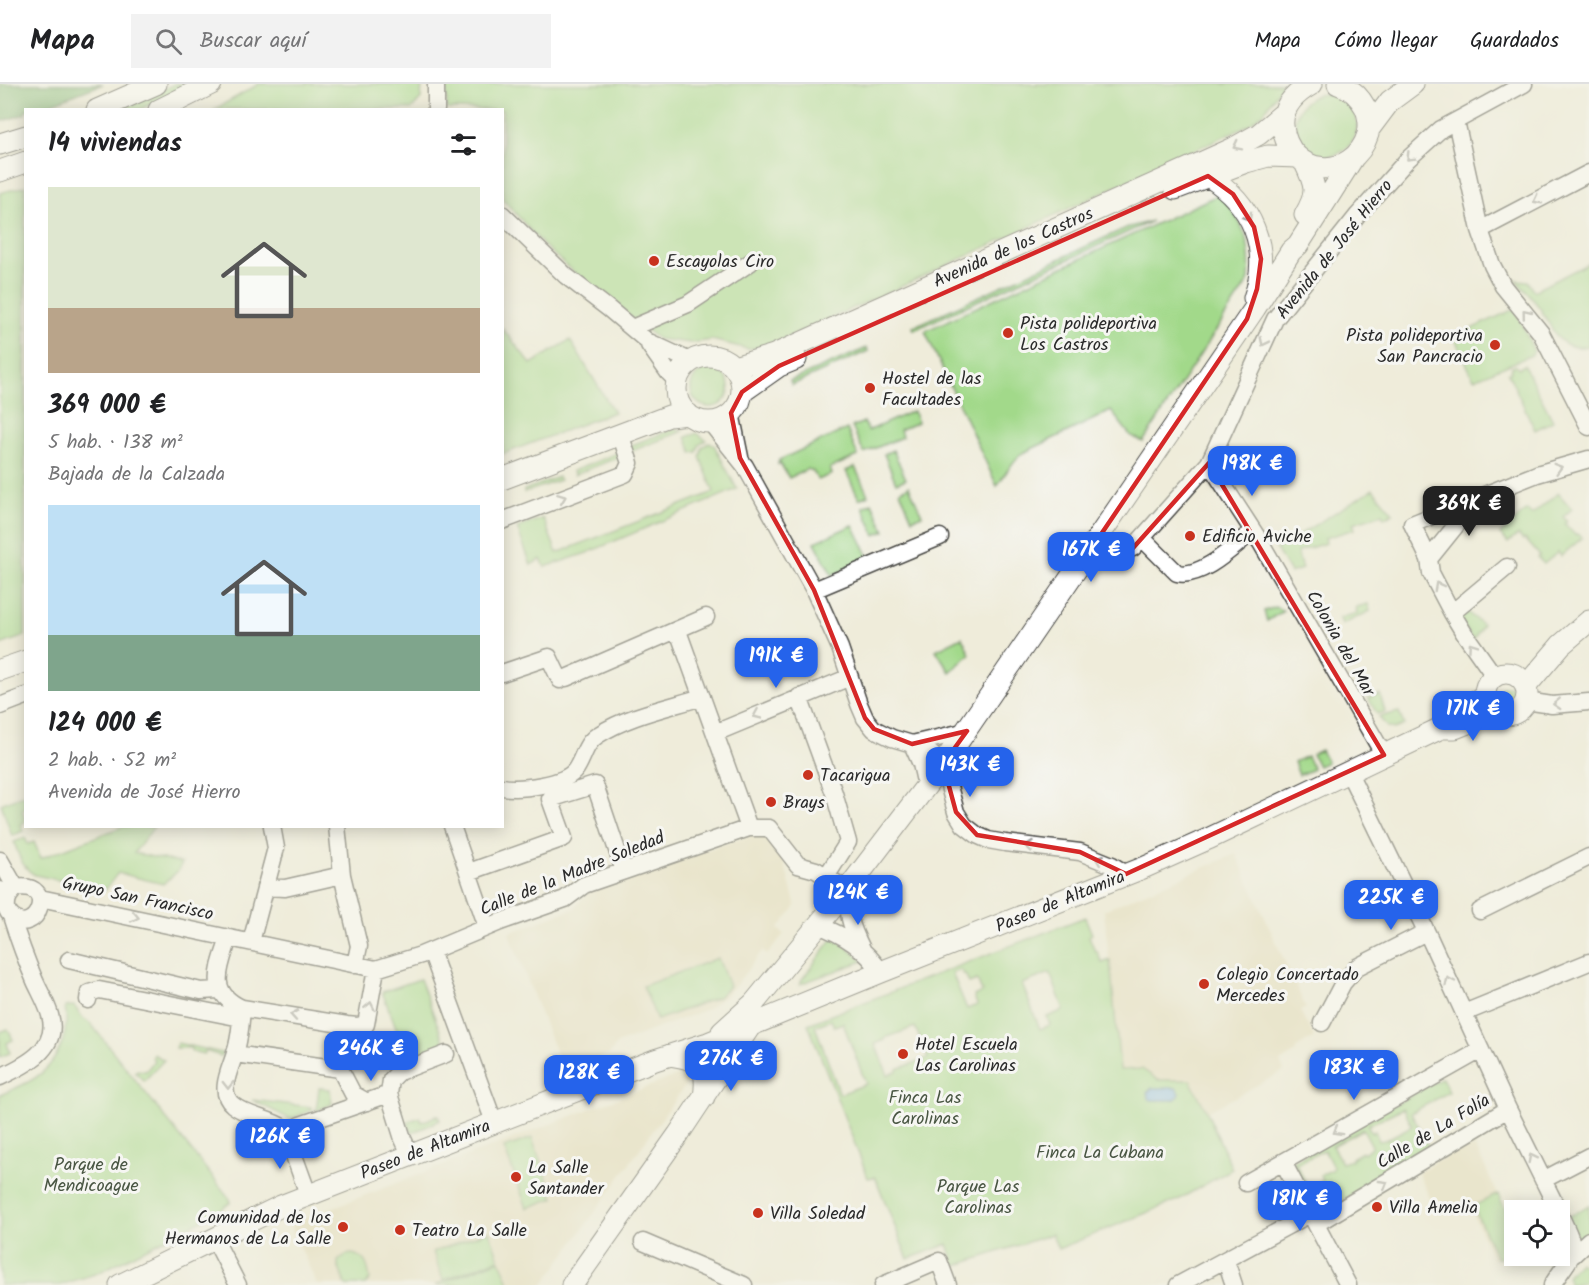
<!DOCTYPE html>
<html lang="es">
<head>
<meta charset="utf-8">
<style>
	body { margin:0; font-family:Kalam,sans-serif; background:#f2f2f2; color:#202124; height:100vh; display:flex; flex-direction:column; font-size:22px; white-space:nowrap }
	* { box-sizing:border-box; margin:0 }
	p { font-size:20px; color:#757577 }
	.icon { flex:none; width:33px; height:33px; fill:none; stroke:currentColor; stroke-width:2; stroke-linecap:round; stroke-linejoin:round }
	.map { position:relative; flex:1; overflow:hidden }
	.side { position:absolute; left:24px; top:24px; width:480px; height:720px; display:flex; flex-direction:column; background:#fff; border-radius:0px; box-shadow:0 3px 15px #0003 }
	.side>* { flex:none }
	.controls { position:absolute; left:1504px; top:1116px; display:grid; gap:12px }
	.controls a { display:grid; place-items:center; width:66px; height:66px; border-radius:0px; background:#fff; box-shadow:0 3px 15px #0003; font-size:30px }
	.price { position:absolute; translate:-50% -51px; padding:0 14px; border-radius:12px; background:#2563eb; color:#fff; font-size:20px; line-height:39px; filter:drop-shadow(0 2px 3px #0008) }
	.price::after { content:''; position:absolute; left:50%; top:36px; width:18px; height:14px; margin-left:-9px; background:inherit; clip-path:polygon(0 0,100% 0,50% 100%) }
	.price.current { background:#222; color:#fff }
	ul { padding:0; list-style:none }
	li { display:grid; align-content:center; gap:12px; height:318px; padding:0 24px }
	li span { display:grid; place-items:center; height:186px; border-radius:0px; color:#555 }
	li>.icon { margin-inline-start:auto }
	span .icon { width:108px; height:108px; fill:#fffc; stroke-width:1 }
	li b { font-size:26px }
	h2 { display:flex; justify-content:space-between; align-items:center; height:72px; padding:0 24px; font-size:26px }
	header { display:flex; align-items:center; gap:36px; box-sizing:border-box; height:84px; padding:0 30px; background:#fff; border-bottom:2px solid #e0e0e0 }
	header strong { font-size:28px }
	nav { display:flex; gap:33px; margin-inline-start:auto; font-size:21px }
	.search { width:420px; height:54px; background:#f2f2f2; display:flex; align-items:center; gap:15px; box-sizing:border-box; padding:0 21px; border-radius:0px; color:#757577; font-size:22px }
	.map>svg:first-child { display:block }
	.built { fill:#e3dbba }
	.green { fill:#a2d98a; stroke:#66825a; stroke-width:1.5; fill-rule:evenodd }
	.forest { fill:#81b976; stroke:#567250; stroke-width:1.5 }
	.water { fill:#79b5eb; stroke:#52708b; stroke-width:1.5 }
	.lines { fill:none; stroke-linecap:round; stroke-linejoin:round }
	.minor-casing { stroke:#484845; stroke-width:19 }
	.major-casing { stroke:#484845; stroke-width:23 }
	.minor { stroke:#fff; stroke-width:16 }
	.major { stroke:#fff; stroke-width:21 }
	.oneway { stroke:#a0a0a0 }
	.marked { fill:none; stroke:#d62828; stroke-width:4.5; stroke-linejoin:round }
	.poi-dot { fill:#c8321e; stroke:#f6f6f2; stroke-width:2 }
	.labels { text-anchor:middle; stroke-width:6; stroke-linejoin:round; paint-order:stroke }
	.street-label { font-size:18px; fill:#2b2b2b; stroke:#f6f6f2 }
	.poi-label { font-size:18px; fill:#2b2b2b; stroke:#f6f6f2; text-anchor:start }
	.park-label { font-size:18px; fill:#495643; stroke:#f6f6f2 }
</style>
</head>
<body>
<header>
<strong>Mapa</strong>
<div class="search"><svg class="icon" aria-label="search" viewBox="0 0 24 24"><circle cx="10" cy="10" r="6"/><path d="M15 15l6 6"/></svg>Buscar aquí</div>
<nav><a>Mapa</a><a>Cómo llegar</a><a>Guardados</a></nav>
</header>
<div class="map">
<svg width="1589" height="1201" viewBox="0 0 1589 1201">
	<rect width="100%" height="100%" fill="#f6f6f2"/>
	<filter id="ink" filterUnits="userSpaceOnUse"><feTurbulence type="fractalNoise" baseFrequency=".0167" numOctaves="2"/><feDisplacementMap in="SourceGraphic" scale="12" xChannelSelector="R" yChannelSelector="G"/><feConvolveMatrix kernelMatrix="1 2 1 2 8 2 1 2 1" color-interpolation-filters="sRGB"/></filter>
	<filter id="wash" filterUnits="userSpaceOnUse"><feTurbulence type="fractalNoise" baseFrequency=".008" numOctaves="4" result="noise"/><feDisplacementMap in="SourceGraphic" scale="24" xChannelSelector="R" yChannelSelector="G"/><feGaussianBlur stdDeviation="1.35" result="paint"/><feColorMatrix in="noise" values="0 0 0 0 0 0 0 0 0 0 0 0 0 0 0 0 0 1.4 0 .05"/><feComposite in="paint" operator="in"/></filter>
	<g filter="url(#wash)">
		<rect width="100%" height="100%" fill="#efecda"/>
		<path class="built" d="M762,747l16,11 18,64 -18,23 6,5 -17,21 -5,-4 -26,34 -12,12 -17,12 -90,35 -7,10 -47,17 -54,-138 66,-25 13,-17z
			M1236,770l70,154 -6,3 14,26 -19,12 1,3 -16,10 4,9 -77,41 -17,-32h-32l-16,-11 -22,1 -16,-160z
			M686,988l3,8 -146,205h-226l-27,-61z
			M1472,1056l43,90v21l-22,9 -24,-55 -31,9 -20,-41 18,-12 8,-1v-3z"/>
		<path class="green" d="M175,0h18l-52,25 -22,1z
			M259,0h163l-1,15 -9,10h-197z
			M446,0h837l-19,28 -16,13 -352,164 -128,57 -20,3 -36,-9 -21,3 -33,-4 -79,-62 -36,-32 -40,-46 -1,-89 -55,-1z
			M1295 41a31 31 0 1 1 62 0a31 31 0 1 1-62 0Z
			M25,102v450l-25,9v-452z
			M1220,110c24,29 32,48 29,86l-106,162 -13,-7 -19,-24 -90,43c-10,9 -16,21 -24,32l-72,-155z
			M1152,137l-238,109 -1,-3 213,-99z
			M1589,179v83c-30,7 -36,-17 -48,-36 -7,-11 -17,-20 -25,-30l12,1 6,10z
			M1512,226l4,1 18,40 -2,4 -57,24 -2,-1 -18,-39 1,-3z
			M503,245l28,35 39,-24 44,72 -111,42z
			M867,264l1,3 -76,34 -2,-4z
			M1515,281l4,3 5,-3 29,56 -18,9 -27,-57 3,-1 1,-6z
			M691 304a19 19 0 1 1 38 0a19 19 0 1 1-38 0Z
			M913,327l5,11 -18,8 2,7 -38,16 -12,-26 12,-5 4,9z
			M674,345l9,2 -51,20 -3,-5z
			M847,345l11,27 -28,12 2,6 -14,6 -5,-9 -5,-2 -19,9 -9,-15 -2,1 1,-4z
			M697,349l9,7 -7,5 -2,7 -5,1 -6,-16z
			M710,358l4,3 23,44 -150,64 -42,14 -4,-8 -10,6 -14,-37 26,-10 14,35 157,-61 -14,-35 2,-10z
			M893,366l13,29 -10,4 -12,-29z
			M619,368v5l-45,18 -1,-4z
			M855,383l13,28 -9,4 -13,-28z
			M558,393l2,3 -36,13v-3z
			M909,402l13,29 -10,4 -12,-28z
			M1373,405l20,24 -9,5 -2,-4 -29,9 2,6 -30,9 1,5 -29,9 5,17 -12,4 -14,-24z
			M1558,409l14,16 -9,8 4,4 -2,3 10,11 2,-1 5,4 -21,18 -3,-4 -14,12 -6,-6 2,-2 -15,-17 -2,1 -5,-5 -10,8 -8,-9 27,-24 5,5z
			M872,419l13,28 -10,4 -12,-28z
			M853,441l17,34 -38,16 -17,-33z
			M1368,520l2,7 -28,14 -2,-7 17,-5 -1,-6z
			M1276,523l7,4 -16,10 -3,-10z
			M1467,528l16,13 -10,15 -14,-21z
			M962,553l8,17 -20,18 -14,-22z
			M1498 611a9 9 0 1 1 18 0a9 9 0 1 1-18 0Z
			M1380,610l5,18 -8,2 -9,-16z
			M1399,628l5,13 -10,4 -7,-2 -8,-10z
			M1321,666l6,12 -9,4 -6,-12z
			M1307,672l6,13 -14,6 -5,-13z
			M25,710v15l-3,1 3,11 -4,4 2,6 -11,5 -11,-32z
			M124,742l30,1 -20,26 48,10 -4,8 -15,13 -45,-11 -13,17 -70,-15c-13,-7 -16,-19 -21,-33l11,-4 3,6 6,-2 7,16z
			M1085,833l7,17 -3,2 6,15h2l5,12 8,-3 10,110 22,-1 16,11h32l17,32 25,57 -54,31 -120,49 -6,-15 -97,32 -7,-22 -40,15 -33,-82 -7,1 -60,-154zM961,886l2,4h2l4,9 8,-3 5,12 -8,4 3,9 -10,4 -15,-36zM1050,889l14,37 -17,7 3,8 -10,4 -18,-45zM831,936l3,6 9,-3 23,61 -26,10 -25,-68zM915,943l13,31 -31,11v2l-9,4 -13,-31 10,-4v-2z
			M833,854h3l27,23 -63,23v-2z
			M718,874l11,28 -11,11 -61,23 -14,-34z
			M420,895l27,70 -37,14 -28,-71z
			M74,922l9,12 8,6 139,175 1,3 -13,10 -120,61 -38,12h-60v-190c12,-5 24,-10 35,-17 23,-15 35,-45 30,-71z
			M8,945l5,11 -6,3 3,10 -10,4v-25z
			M177,959l46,10 -2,3 -16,-5 -1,3 -13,-3v-3h-16z
			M153,970l11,6 -20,21 -9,-9 2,-2 9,1 8,-10 -2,-4z
			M1442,994l7,14 -38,21 19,36 -111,65 -27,-52zM1403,1024l9,18 -27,14 -6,1 -4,-10 -4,2 -3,-8zM1363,1045l9,17 -8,7 -2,-1 -10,6v2l-10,3 -10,-17zM1324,1066l9,17 -1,3 -12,5 2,6 -13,7 -13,-24z
			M319,1004l11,1 2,15 -16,7z
			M252,1016l59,7 1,3 -22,9z
			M438,1031l2,5 -28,13 -5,-11 13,-5 2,5z
			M532,1054l22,60 -27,10 -23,-60z
			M1498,1110l17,36v21l-18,8 -24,-53z
			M1589,1121v28l-10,9 -11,-25z
			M489,1147l10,28 -56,21 -10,-28z
			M352,1170c14,2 16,13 18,25l-4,6h-20l-1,-2 -7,-17v-5l8,-6z
			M500,1176l10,25h-75z
			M1579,1178l4,3 6,-2v4l-4,1 3,13 -18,4 -3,-9z"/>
		<path class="forest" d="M0,0h103l-66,25 -11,1 -1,4 -25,8z"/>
		<path class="water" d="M1152,1004h24l4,5 -1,3 -5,4h-22l-3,-1 -2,-6z"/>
	</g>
	<g filter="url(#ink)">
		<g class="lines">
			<defs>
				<path id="minor" d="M436,0v26
					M1456,37l24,109 12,35 11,21 38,47 48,94
					M502,130l64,62 43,33 38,32 43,20
					M1480,146l109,-57
					M632,244l56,-24 63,-42
					M649,261l19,27 8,8
					M731,329l9,44
					M710,338l35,44 69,124 26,58 19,56 6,14 9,11 18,9 20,6 17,8 14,12 13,48 8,13 13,10 11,5 17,3 75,9 32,13 14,9
					M1209,379l52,80 123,212
					M502,437l123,-47 5,-11 -10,-29
					M1143,455l34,34c25,6 57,-27 76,-42
					M1089,469l35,-2 9,-3 76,-85 66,-144 83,-104 50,-56 33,-30 83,-45
					M1429,475l29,-36 23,-22
					M814,506l126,-53
					M1452,529l55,-46
					M678,547l71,197
					M502,589l47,-16 11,23
					M1495,593l-31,-44 -12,-20 -21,-40 -2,-14 -17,-35 125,-50 52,-15
					M566,594l140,-61
					M799,613l35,96 14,49 -22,35
					M1526,617l26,4 37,-3
					M0,622l26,-10
					M715,649l135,-56
					M912,660l55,-13
					M912,660l9,20 5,22
					M1349,689l80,164 79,172 50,101
					M502,703c17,3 64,-2 74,-18 8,-12 9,-26 22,-34 31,-20 69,-27 104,-38
					M337,742l5,49 17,71 -4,19
					M452,742l35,101
					M0,776l16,28
					M469,788l95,-34 -14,-39 45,-14 29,86
					M854,800c-11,26 -3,43 9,67
					M265,803l20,1 57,-13
					M0,806c3,9 5,20 12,27 25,21 46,-36 4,-29 -7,7 -10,11 -9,21
					M40,814l336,71 45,-14 79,-33 65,-23 19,-14 165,-57h20l29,37 18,5 31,20
					M1480,827l109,-54
					M817,841c26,9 49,24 64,47
					M229,854c-9,29 -23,54 13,70 -1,14 -2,31 -7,45 -4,15 -18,39 -2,52 15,12 36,13 51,23l24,66
					M251,858l25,-94 -4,-22
					M431,867l63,171
					M69,876l132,31 18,-1
					M88,916l1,-7 10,-3 142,28
					M242,924l105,17 10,1 9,-2 10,-55
					M1464,929l125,-51
					M1322,939l21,-40 14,-16 69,-35
					M347,941l-7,44 13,25 14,8
					M235,970l105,15
					M0,993c24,-11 60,-28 50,-62 -3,-11 -10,-23 -15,-34 -9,-21 -17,-43 -24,-65
					M389,1010l2,-14 8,-8 47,-18
					M286,1050l14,-9 89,-31 14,45 7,15
					M1283,1078l65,123
					M1543,1096l46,-24
					M1246,1099l235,-133
					M1316,1140l192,-115
					M214,1154l24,47
					M643,1158l101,43
					M1573,1171l16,-15
					M1226,1177l8,24
					M883,1201l56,-24 9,24
					M1178,1201l132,-71
					M1552,1201c23,-36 28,-28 8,-70"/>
				<path id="major" d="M1312,0c-16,9 -31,22 -29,42 5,51 70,57 85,8 2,-8 1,-19 -3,-27 -6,-11 -14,-19 -27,-23
					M97,26l59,-26
					M159,26l52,-26
					M1369,45l21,-28 23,-17
					M0,60l26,-8
					M1305,79c11,23 13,30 0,52
					M0,87l26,-9
					M1208,92c44,27 64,73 46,122
					M1175,105l71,-27 22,-6 30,1
					M676 305a33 33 0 1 1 66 0a33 33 0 1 1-66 0Z
					M734,283l40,-12 460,-207 25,-14 26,-22
					M742,308l37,-26 17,-7
					M502,395l167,-63 19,-2
					M0,586l26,-9
					M1485 610a21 21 0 1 1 42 0a21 21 0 1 1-42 0Z
					M1526,602l35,-41 28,-24
					M1443,642l5,-7 37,-24
					M722,948l32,-29 93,-113 96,-126 312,-456 36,-57 7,-6 55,-87
					M670,971c29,4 39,10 34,42
					M120,1201l161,-79 374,-146 53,-17 173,-71 262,-104 65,-29 233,-111h14l40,-16
					M572,1201l106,-150 73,-110"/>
			</defs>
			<use href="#minor" class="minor-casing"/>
			<use href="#major" class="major-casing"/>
			<use href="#minor" class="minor"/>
			<use href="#major" class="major"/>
		</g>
		<defs><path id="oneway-chevron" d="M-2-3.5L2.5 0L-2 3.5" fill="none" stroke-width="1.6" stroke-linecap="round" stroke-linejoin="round" transform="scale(1.5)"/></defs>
		<g class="oneway">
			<use href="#oneway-chevron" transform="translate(1237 62) rotate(153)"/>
			<use href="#oneway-chevron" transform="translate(1410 73) rotate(135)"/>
			<use href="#oneway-chevron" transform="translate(1537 116) rotate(153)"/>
			<use href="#oneway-chevron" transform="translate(1248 133) rotate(60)"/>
			<use href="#oneway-chevron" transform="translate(1526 229) rotate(-129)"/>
			<use href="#oneway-chevron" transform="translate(1264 258) rotate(116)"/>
			<use href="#oneway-chevron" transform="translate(1558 384) rotate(-16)"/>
			<use href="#oneway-chevron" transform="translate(562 414) rotate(-21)"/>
			<use href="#oneway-chevron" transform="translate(1438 502) rotate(-118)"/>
			<use href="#oneway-chevron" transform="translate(1472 562) rotate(-125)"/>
			<use href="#oneway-chevron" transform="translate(1557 620) rotate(177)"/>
			<use href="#oneway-chevron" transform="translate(757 631) rotate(157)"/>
			<use href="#oneway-chevron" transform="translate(1029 762) rotate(-174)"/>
			<use href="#oneway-chevron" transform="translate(1099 775) rotate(-158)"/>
			<use href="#oneway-chevron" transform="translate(135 833) rotate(12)"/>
			<use href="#oneway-chevron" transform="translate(1449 897) rotate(-115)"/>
			<use href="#oneway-chevron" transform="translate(370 922) rotate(-79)"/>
			<use href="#oneway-chevron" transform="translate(294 931) rotate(-170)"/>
			<use href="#oneway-chevron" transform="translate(228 1001) rotate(90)"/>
			<use href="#oneway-chevron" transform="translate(1337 1047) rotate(150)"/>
			<use href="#oneway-chevron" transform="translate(1532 1074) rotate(-117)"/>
			<use href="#oneway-chevron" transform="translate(1384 1100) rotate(-31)"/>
		</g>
	</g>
	<path d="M0 0H1589V1201H0ZM1208,92l25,18 21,33 7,32 -4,30 -10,30 -160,236 46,-7 76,-85 175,292 -258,119 -46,-22 -103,-17 -21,-23 -13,-48 24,-33 -55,13 -38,-15 -9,-11 -51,-128 -74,-132 -9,-45 11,-21 37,-26z" fill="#efecda" fill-opacity=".55" fill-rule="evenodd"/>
	<path class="marked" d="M1208,92l25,18 21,33 7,32 -4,30 -10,30 -160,236 46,-7 76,-85 175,292 -258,119 -46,-22 -103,-17 -21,-23 -13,-48 24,-33 -55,13 -38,-15 -9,-11 -51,-128 -74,-132 -9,-45 11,-21 37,-26z"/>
	<g class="poi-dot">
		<circle cx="654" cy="177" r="6"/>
		<circle cx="1008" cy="249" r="6"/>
		<circle cx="1495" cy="261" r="6"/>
		<circle cx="870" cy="304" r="6"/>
		<circle cx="1190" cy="452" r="6"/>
		<circle cx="808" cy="691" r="6"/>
		<circle cx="771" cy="718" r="6"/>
		<circle cx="1204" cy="900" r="6"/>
		<circle cx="903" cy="970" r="6"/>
		<circle cx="516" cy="1093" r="6"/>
		<circle cx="1377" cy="1123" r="6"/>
		<circle cx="758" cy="1129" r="6"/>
		<circle cx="343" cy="1143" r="6"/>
		<circle cx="400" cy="1146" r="6"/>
	</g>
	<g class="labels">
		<g class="street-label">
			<text transform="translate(1013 163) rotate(-24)" y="6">Avenida de los Castros</text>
			<text transform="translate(1334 165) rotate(-51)" y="6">Avenida de José Hierro</text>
			<text transform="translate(1341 559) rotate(60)" y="6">Colonia del Mar</text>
			<text transform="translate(572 789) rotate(-22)" y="6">Calle de la Madre Soledad</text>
			<text transform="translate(138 814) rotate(12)" y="6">Grupo San Francisco</text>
			<text transform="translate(1060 817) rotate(-22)" y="6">Paseo de Altamira</text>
			<text transform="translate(1433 1047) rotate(-31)" y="6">Calle de La Folía</text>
			<text transform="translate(425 1065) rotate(-21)" y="6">Paseo de Altamira</text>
		</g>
		<g class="poi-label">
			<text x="666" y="183">Escayolas Ciro</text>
			<text x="1020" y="245">Pista polideportiva<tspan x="1020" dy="21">Los Castros</tspan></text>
			<text x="1483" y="257" text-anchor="end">Pista polideportiva<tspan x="1483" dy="21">San Pancracio</tspan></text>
			<text x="882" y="300">Hostel de las<tspan x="882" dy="21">Facultades</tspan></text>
			<text x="1202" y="458">Edificio Aviche</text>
			<text x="820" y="697">Tacarigua</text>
			<text x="783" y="724">Brays</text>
			<text x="1216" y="896">Colegio Concertado<tspan x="1216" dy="21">Mercedes</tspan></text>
			<text x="915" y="966">Hotel Escuela<tspan x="915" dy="21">Las Carolinas</tspan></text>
			<text x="528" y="1089">La Salle<tspan x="528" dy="21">Santander</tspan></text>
			<text x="1389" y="1129">Villa Amelia</text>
			<text x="770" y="1135">Villa Soledad</text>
			<text x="331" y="1139" text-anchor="end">Comunidad de los<tspan x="331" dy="21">Hermanos de La Salle</tspan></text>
			<text x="412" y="1152">Teatro La Salle</text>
		</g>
		<g class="park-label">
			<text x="925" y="1019">Finca Las<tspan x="925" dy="21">Carolinas</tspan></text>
			<text x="1100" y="1074">Finca La Cubana</text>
			<text x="91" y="1086">Parque de<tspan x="91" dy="21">Mendicoague</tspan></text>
			<text x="978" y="1108">Parque Las<tspan x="978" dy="21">Carolinas</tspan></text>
		</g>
	</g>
</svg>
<div class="controls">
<a><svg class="icon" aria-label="locate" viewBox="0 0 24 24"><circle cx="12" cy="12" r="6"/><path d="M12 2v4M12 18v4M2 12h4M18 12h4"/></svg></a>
</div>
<b class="price" style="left:1252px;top:413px">198K €</b>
<b class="price current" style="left:1469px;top:453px">369K €</b>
<b class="price" style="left:1091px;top:499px">167K €</b>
<b class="price" style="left:776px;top:605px">191K €</b>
<b class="price" style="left:1473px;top:658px">171K €</b>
<b class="price" style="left:970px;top:714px">143K €</b>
<b class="price" style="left:858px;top:842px">124K €</b>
<b class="price" style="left:1391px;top:847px">225K €</b>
<b class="price" style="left:371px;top:998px">246K €</b>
<b class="price" style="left:731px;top:1008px">276K €</b>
<b class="price" style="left:1354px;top:1017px">183K €</b>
<b class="price" style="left:589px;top:1022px">128K €</b>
<b class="price" style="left:280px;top:1086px">126K €</b>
<b class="price" style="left:1300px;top:1148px">181K €</b>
<section class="side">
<h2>14 viviendas<svg class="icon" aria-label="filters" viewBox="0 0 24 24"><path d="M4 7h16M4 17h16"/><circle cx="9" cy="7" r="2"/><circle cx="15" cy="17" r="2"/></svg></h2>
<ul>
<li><span style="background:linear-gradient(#dfe7d0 65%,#b9a48a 0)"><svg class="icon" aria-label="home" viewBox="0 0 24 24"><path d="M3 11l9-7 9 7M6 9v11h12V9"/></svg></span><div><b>369 000 €</b><p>5 hab. · 138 m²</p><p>Bajada de la Calzada</p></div></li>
<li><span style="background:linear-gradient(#bfe0f5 70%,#7fa58c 0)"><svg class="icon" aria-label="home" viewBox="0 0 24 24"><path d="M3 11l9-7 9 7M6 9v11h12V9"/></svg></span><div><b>124 000 €</b><p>2 hab. · 52 m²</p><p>Avenida de José Hierro</p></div></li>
</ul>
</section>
</div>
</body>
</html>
